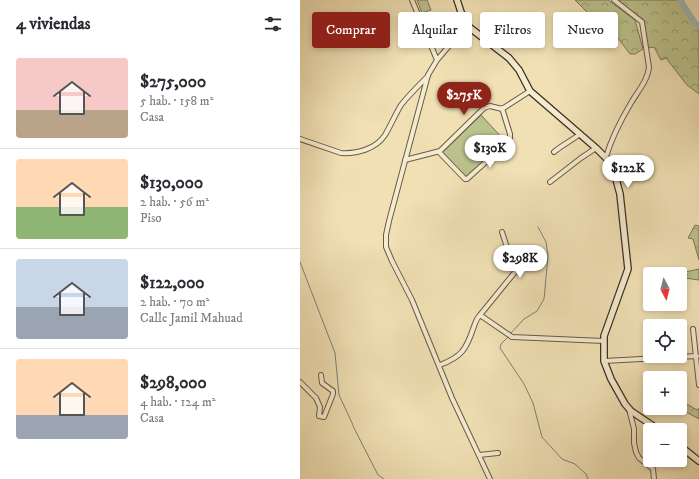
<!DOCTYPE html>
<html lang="es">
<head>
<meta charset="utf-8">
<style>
	body { margin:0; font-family:"IM FELL DW Pica",serif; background:#f7f7f7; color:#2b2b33; height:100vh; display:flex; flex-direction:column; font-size:15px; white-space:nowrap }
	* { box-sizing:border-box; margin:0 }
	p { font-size:13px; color:#7c7c81 }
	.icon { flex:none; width:22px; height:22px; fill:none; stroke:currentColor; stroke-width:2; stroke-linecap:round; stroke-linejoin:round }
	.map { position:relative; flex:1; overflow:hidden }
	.panel { display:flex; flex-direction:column; background:#fff; width:300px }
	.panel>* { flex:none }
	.hud { position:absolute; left:12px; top:12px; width:327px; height:36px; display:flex; gap:8px }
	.needle { width:26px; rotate:173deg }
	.tools { position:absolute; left:343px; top:267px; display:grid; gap:8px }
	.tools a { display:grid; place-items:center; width:44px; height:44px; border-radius:4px; background:#fff; box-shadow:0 2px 6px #0003; font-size:20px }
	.price { position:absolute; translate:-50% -34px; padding:0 9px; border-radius:14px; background:#fff; color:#222; font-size:13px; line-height:26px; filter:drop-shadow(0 1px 2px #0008) }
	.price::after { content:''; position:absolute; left:50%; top:24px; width:12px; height:9px; margin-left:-6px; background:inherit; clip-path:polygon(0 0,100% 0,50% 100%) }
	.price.selected { background:#8f2418; color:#fff }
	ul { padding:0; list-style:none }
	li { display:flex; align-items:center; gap:12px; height:100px; padding:0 16px }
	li+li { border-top:1px solid #e1e1e2 }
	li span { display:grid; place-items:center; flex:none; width:112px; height:80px; border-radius:4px; color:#555 }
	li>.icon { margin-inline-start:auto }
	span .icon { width:48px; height:48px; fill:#fffc; stroke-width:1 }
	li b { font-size:17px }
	h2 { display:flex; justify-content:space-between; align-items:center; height:48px; padding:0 16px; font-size:17px }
	.chip { padding:0 14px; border-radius:4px; background:#fff; box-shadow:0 2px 6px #0003; font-size:14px; line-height:36px }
	.chip.selected { background:#8f2418; color:#fff }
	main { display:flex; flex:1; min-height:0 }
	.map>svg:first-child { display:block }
	.forest { fill:url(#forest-crowns); stroke:#7b7859 }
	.pitch { fill:#bbc28c; stroke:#7b7859 }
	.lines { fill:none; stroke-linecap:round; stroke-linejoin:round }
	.stream { stroke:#78827e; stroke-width:1 }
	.river { stroke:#a0bab9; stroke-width:6 }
	.street-casing { stroke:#685a4a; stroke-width:6 }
	.secondary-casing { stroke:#3b2d26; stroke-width:8 }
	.street { stroke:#f5ebce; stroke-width:4 }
	.secondary { stroke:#f5ebce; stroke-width:5.5 }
</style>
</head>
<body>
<main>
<section class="panel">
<h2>4 viviendas<svg class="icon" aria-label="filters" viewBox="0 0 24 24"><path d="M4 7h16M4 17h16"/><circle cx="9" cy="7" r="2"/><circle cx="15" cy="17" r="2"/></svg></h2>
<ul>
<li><span style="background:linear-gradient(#f6c9c9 65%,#b9a48a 0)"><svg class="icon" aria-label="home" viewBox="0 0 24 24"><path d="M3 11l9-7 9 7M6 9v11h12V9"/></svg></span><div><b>$275,000</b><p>5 hab. · 158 m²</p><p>Casa</p></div></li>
<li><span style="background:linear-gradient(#ffd9b3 60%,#8fb573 0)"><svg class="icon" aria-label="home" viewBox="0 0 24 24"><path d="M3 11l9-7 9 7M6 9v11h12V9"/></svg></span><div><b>$130,000</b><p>2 hab. · 56 m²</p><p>Piso</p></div></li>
<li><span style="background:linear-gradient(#c9d6e8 60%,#9aa5b1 0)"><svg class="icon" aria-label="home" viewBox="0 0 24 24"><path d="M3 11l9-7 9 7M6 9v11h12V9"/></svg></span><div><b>$122,000</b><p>2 hab. · 70 m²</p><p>Calle Jamil Mahuad</p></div></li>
<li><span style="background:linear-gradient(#ffd9b3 70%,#9aa5b1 0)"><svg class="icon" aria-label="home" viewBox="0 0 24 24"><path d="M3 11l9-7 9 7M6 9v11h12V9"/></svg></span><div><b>$298,000</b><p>4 hab. · 124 m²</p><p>Casa</p></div></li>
</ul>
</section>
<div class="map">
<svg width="399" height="479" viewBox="0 0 399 479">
	<defs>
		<pattern id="forest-crowns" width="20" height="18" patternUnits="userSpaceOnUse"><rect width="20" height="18" fill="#bbc28c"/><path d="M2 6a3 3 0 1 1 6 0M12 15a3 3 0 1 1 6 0" fill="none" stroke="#999e72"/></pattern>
	</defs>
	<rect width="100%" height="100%" fill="#f0e0b4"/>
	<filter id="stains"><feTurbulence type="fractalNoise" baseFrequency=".005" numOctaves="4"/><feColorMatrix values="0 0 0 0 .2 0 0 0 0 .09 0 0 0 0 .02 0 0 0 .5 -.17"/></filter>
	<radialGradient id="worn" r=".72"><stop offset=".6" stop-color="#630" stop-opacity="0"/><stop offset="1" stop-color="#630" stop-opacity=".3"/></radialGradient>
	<path class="forest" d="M275,0h33l27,20 8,29 -8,5h-5l-18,-24 -17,-10z
		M315,0h68l16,29v65l-12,-9 -21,-27 -5,2 -7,-13 -6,1 -5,-29z
		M395,225l4,1v34l-6,-21 -5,-1z
		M399,269v11l-14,-2v-6z
		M380,400l17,10 2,-2v11l-20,-11z"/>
	<path class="pitch" d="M117,0h10l4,10 -9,3z
		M181,115l24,26 -39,37 -24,-25z"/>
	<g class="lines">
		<path class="stream" d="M0,262l35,91 4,42 14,30
			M211,333l13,-14 13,-8 7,-12 4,-43 -2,-14 -8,-15
			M209,336l-8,8 -1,4 24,36 9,19
			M233,403l9,34 20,22 13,5 11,10 2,5
			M53,426l25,49 6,4"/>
		<path class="river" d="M380,0l15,23 4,3"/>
		<defs>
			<path id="street" d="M112,0l25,60
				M167,25l-30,35 -9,15 -39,146 -3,14v12l6,14 20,39 40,98 38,81
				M0,139l41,14c16,1 35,-4 44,-18 6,-10 10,-20 16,-30 8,-10 18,-20 27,-29
				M139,152l26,27h2l41,-37 2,-4v-4l-8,-26
				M254,152c8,-7 17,-11 26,-18
				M306,157c5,-17 16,-39 25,-54 7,-12 17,-23 18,-36l-7,-45 -28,-22
				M105,160l35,-9 44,-43 6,-2 12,3 28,-18
				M250,182l31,-24 15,-10
				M180,315l35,-43 -13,-40
				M393,329l6,56
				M304,361l93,-5
				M140,365c21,-8 26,-15 33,-36 2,-5 3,-10 7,-14l32,22 92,4
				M0,382l16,16 4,9 -1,9 5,1 9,-23v-3l-11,-8 -1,-8
				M329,409l5,20v14l2,9 3,6 14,11 1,10
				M179,455l19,-2"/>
			<path id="secondary" d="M157,0l6,18 6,9 40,31 10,12 11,21 66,57 13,13 4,7 7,26 8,75 -24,67v25l7,18 14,25 6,7 28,19
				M380,446l19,15"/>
		</defs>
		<use href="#street" class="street-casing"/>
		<use href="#secondary" class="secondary-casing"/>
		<use href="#street" class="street"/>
		<use href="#secondary" class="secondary"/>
	</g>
	<rect width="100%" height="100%" filter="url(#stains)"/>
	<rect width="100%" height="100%" fill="url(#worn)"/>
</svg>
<div class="tools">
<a><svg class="needle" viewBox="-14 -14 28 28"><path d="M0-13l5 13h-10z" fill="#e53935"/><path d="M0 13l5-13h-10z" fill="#7c7c81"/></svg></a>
<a><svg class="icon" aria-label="locate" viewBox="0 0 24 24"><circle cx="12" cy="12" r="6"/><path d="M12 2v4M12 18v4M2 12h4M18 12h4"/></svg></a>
<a>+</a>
<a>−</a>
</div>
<b class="price selected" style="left:164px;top:116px">$275K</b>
<b class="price" style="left:190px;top:169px">$130K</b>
<b class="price" style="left:328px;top:189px">$122K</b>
<b class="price" style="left:220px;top:279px">$298K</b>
<div class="hud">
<a class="chip selected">Comprar</a>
<a class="chip">Alquilar</a>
<a class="chip">Filtros</a>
<a class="chip">Nuevo</a>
</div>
</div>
</main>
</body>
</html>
